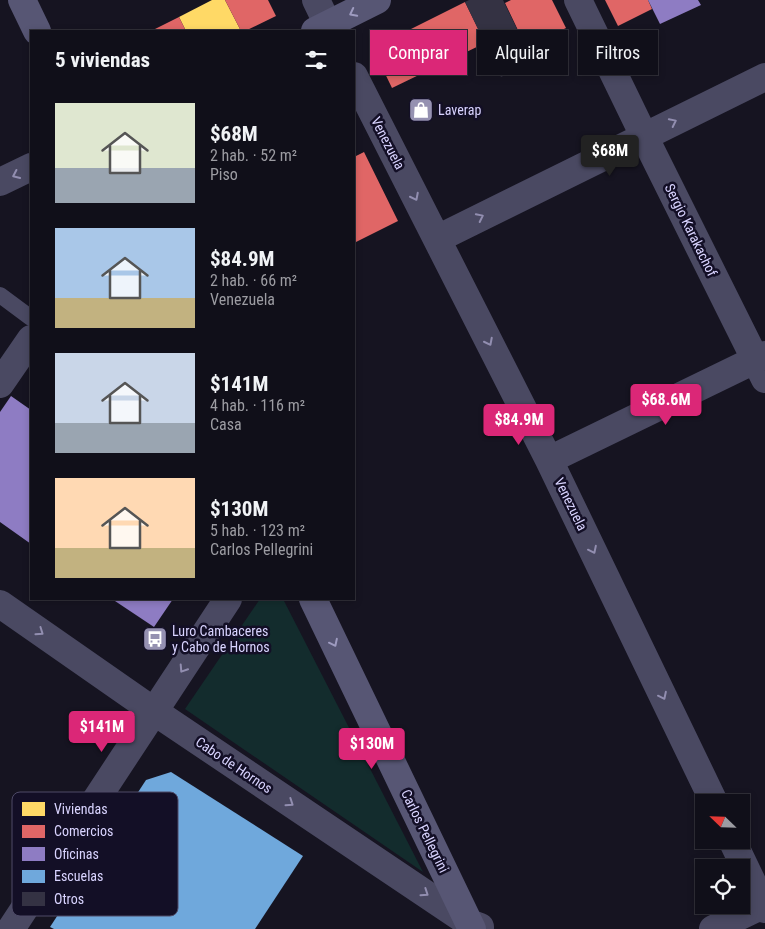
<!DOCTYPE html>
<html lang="es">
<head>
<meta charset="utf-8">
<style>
	body { margin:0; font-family:"Roboto Condensed",sans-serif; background:#1e1d26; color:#f1f3f6; height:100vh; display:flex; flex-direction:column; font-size:19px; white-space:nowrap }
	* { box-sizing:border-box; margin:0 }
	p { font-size:16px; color:#9c9ca2 }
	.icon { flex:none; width:28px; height:28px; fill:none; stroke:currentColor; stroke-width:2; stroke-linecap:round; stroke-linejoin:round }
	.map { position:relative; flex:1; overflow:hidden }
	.drawer { position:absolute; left:30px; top:30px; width:325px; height:570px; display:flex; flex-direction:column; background:#100f19; border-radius:0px; box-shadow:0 2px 8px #0003,0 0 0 1px #302f38 }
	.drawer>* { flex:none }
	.top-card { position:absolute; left:370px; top:30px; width:320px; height:45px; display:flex; gap:10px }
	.needle { width:32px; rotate:293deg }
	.tools { position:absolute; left:695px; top:794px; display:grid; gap:10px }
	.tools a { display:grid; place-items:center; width:55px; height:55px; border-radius:0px; background:#100f19; box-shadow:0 2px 8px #0003,0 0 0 1px #302f38; font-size:25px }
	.price { position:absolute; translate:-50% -42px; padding:0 11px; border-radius:5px; background:#db2777; color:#fff; font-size:16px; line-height:32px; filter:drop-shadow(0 1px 2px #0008) }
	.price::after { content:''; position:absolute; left:50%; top:30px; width:15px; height:11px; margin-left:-8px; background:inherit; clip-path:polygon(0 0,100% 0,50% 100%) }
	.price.selected { background:#222; color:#fff }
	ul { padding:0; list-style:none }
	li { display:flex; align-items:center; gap:15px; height:125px; padding:0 25px }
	li span { display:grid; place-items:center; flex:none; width:140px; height:100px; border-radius:0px; color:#555 }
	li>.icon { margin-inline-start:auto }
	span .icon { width:60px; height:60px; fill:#fffc; stroke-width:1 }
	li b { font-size:21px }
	h2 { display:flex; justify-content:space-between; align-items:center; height:60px; padding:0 25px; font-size:21px }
	.tag { padding:0 18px; border-radius:0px; background:#100f19; box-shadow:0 2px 8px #0003,0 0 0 1px #302f38; font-size:18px; line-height:45px }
	.tag.selected { background:#db2777; color:#fff }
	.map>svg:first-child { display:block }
	.green { fill:#132c2d }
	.homes { fill:#ffd966 }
	.shops { fill:#e06666 }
	.offices { fill:#8e7cc3 }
	.schools { fill:#6fa8dc }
	.building { fill:#343243 }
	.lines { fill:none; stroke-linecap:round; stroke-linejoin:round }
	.lane { stroke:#4a4962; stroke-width:16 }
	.street { stroke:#4a4962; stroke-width:28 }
	.secondary { stroke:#575674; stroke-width:28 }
	.oneway { stroke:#9e9bc0 }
	.oneway2 { stroke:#928eb0 }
	.labels { text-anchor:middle; stroke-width:5; stroke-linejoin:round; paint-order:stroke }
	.poi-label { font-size:14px; fill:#d9d4ff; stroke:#130f26; text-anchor:start }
	.street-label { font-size:14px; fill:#d9d4ff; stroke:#130f26 }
	.key { fill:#130f26; stroke:#4e4a67; stroke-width:1 }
	.key-label { font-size:14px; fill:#d9d4ff }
</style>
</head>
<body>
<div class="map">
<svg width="765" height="929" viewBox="0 0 765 929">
	<rect width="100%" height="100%" fill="#161421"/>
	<path class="green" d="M260,599h23l140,273 -238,-163z"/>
	<path class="homes" d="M212,0h13l16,31h-55l-7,-14z"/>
	<path class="shops" d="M225,0h43l8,16 -31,15h-4z
		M511,0h41l14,28 -40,19 -21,-44z
		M605,0h43l4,9 -34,17z
		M465,2l20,41 -93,45 -15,-31 4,-13z
		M179,17l7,14h-35z
		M364,152l34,69 -44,22v-86z"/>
	<path class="offices" d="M648,0h50l3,5 -41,19z
		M11,396l20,14v134l-31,-22v-110z
		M112,599h61l-19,28z"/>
	<path class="schools" d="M171,772l132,84 -48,73h-201l-4,-2 96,-147z"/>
	<path class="building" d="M469,0h34l30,62 -32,15 -36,-75z"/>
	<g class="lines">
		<path class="lane" d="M0,295l31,23"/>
		<path class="street" d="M316,0l15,31
			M578,0l66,136 121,243
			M354,76l195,384 165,342
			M0,182l31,-15
			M437,239l328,-162
			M0,384l31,-45
			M549,460l216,-105
			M0,604l155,108 314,211 11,4
			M732,840l33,69
			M11,929l217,-330
			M713,929l52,-25"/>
		<path class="secondary" d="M22,0l15,31
			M315,31l62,-31
			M313,599l159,330"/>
	</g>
	<defs><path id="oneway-chevron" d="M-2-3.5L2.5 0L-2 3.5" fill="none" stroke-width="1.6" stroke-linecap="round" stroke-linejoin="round" transform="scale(1.25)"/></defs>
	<g class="oneway">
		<use href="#oneway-chevron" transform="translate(353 13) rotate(153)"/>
		<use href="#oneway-chevron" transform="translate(334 643) rotate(64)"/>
	</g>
	<g class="oneway2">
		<use href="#oneway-chevron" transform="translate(673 122) rotate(-26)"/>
		<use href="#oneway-chevron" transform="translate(16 175) rotate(155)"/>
		<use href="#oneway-chevron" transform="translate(415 197) rotate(63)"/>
		<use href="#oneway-chevron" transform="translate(480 217) rotate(-26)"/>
		<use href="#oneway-chevron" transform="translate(489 342) rotate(63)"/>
		<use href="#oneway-chevron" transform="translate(593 550) rotate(64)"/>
		<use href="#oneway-chevron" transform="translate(40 632) rotate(35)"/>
		<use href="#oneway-chevron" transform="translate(183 669) rotate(123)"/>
		<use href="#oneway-chevron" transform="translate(663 696) rotate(64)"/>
		<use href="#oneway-chevron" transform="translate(290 803) rotate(34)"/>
		<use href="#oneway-chevron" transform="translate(425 893) rotate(34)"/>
	</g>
	<defs>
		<symbol id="shop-square" viewBox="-11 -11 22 22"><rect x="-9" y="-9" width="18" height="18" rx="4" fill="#9591b1" stroke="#130f26"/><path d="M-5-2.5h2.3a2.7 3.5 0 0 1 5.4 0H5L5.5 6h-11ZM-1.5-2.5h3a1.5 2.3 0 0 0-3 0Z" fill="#fff"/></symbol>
		<symbol id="bus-square" viewBox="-11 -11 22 22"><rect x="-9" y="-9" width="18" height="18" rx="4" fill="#9591b1" stroke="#130f26"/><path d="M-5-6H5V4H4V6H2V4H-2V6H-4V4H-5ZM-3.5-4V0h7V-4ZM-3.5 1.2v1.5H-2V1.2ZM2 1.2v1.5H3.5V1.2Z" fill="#fff"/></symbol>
	</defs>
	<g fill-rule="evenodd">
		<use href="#shop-square" x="407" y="96" width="28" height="28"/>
		<use href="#bus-square" x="141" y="625" width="28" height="28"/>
	</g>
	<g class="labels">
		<g class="poi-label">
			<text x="438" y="115">Laverap</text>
			<text x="172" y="636">Luro Cambaceres<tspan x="172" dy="16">y Cabo de Hornos</tspan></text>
		</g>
		<g class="street-label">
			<text transform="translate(388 143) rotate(63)" y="5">Venezuela</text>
			<text transform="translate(691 230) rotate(64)" y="5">Sergio Karakachof</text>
			<text transform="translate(571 504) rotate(64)" y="5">Venezuela</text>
			<text transform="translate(234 765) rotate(34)" y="5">Cabo de Hornos</text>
			<text transform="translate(425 831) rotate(64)" y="5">Carlos Pellegrini</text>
		</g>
	</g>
	<rect x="12" y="792" width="166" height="124" rx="8" class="key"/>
	<rect x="22" y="802" width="23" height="14" fill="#ffd966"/>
	<rect x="22" y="825" width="23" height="13" fill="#e06666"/>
	<rect x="22" y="847" width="23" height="14" fill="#8e7cc3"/>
	<rect x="22" y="870" width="23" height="13" fill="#6fa8dc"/>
	<rect x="22" y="892" width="23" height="14" fill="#343243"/>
	<g class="key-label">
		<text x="54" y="814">Viviendas</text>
		<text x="54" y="836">Comercios</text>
		<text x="54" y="859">Oficinas</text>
		<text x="54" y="881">Escuelas</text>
		<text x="54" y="904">Otros</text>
	</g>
</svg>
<div class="tools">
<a><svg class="needle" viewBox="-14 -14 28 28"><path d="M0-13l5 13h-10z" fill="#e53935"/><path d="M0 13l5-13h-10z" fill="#9c9ca2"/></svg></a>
<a><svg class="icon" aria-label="locate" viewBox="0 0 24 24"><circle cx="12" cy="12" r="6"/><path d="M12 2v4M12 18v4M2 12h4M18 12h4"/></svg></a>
</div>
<b class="price selected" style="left:610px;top:177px">$68M</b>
<b class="price" style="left:666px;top:426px">$68.6M</b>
<b class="price" style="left:519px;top:446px">$84.9M</b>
<b class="price" style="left:102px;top:753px">$141M</b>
<b class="price" style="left:372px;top:770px">$130M</b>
<div class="top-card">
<a class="tag selected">Comprar</a>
<a class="tag">Alquilar</a>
<a class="tag">Filtros</a>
</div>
<section class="drawer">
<h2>5 viviendas<svg class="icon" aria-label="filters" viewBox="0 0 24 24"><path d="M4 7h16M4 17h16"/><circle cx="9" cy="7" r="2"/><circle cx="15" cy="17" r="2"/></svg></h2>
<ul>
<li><span style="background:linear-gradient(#dfe7d0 65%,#9aa5b1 0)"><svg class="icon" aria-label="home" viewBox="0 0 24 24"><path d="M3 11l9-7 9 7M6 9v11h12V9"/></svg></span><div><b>$68M</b><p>2 hab. · 52 m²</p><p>Piso</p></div></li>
<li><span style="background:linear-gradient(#a9c7e8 70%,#c2b280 0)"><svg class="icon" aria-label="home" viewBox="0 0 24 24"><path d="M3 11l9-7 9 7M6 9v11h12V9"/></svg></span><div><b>$84.9M</b><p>2 hab. · 66 m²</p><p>Venezuela</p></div></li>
<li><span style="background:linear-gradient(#c9d6e8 70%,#9aa5b1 0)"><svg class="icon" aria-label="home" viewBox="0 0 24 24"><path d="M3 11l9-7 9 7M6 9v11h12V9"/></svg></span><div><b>$141M</b><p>4 hab. · 116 m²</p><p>Casa</p></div></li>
<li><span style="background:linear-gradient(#ffd9b3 70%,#c2b280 0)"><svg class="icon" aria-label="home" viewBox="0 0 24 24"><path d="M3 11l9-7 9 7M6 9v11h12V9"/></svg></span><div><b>$130M</b><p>5 hab. · 123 m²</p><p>Carlos Pellegrini</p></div></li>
</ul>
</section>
</div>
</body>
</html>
